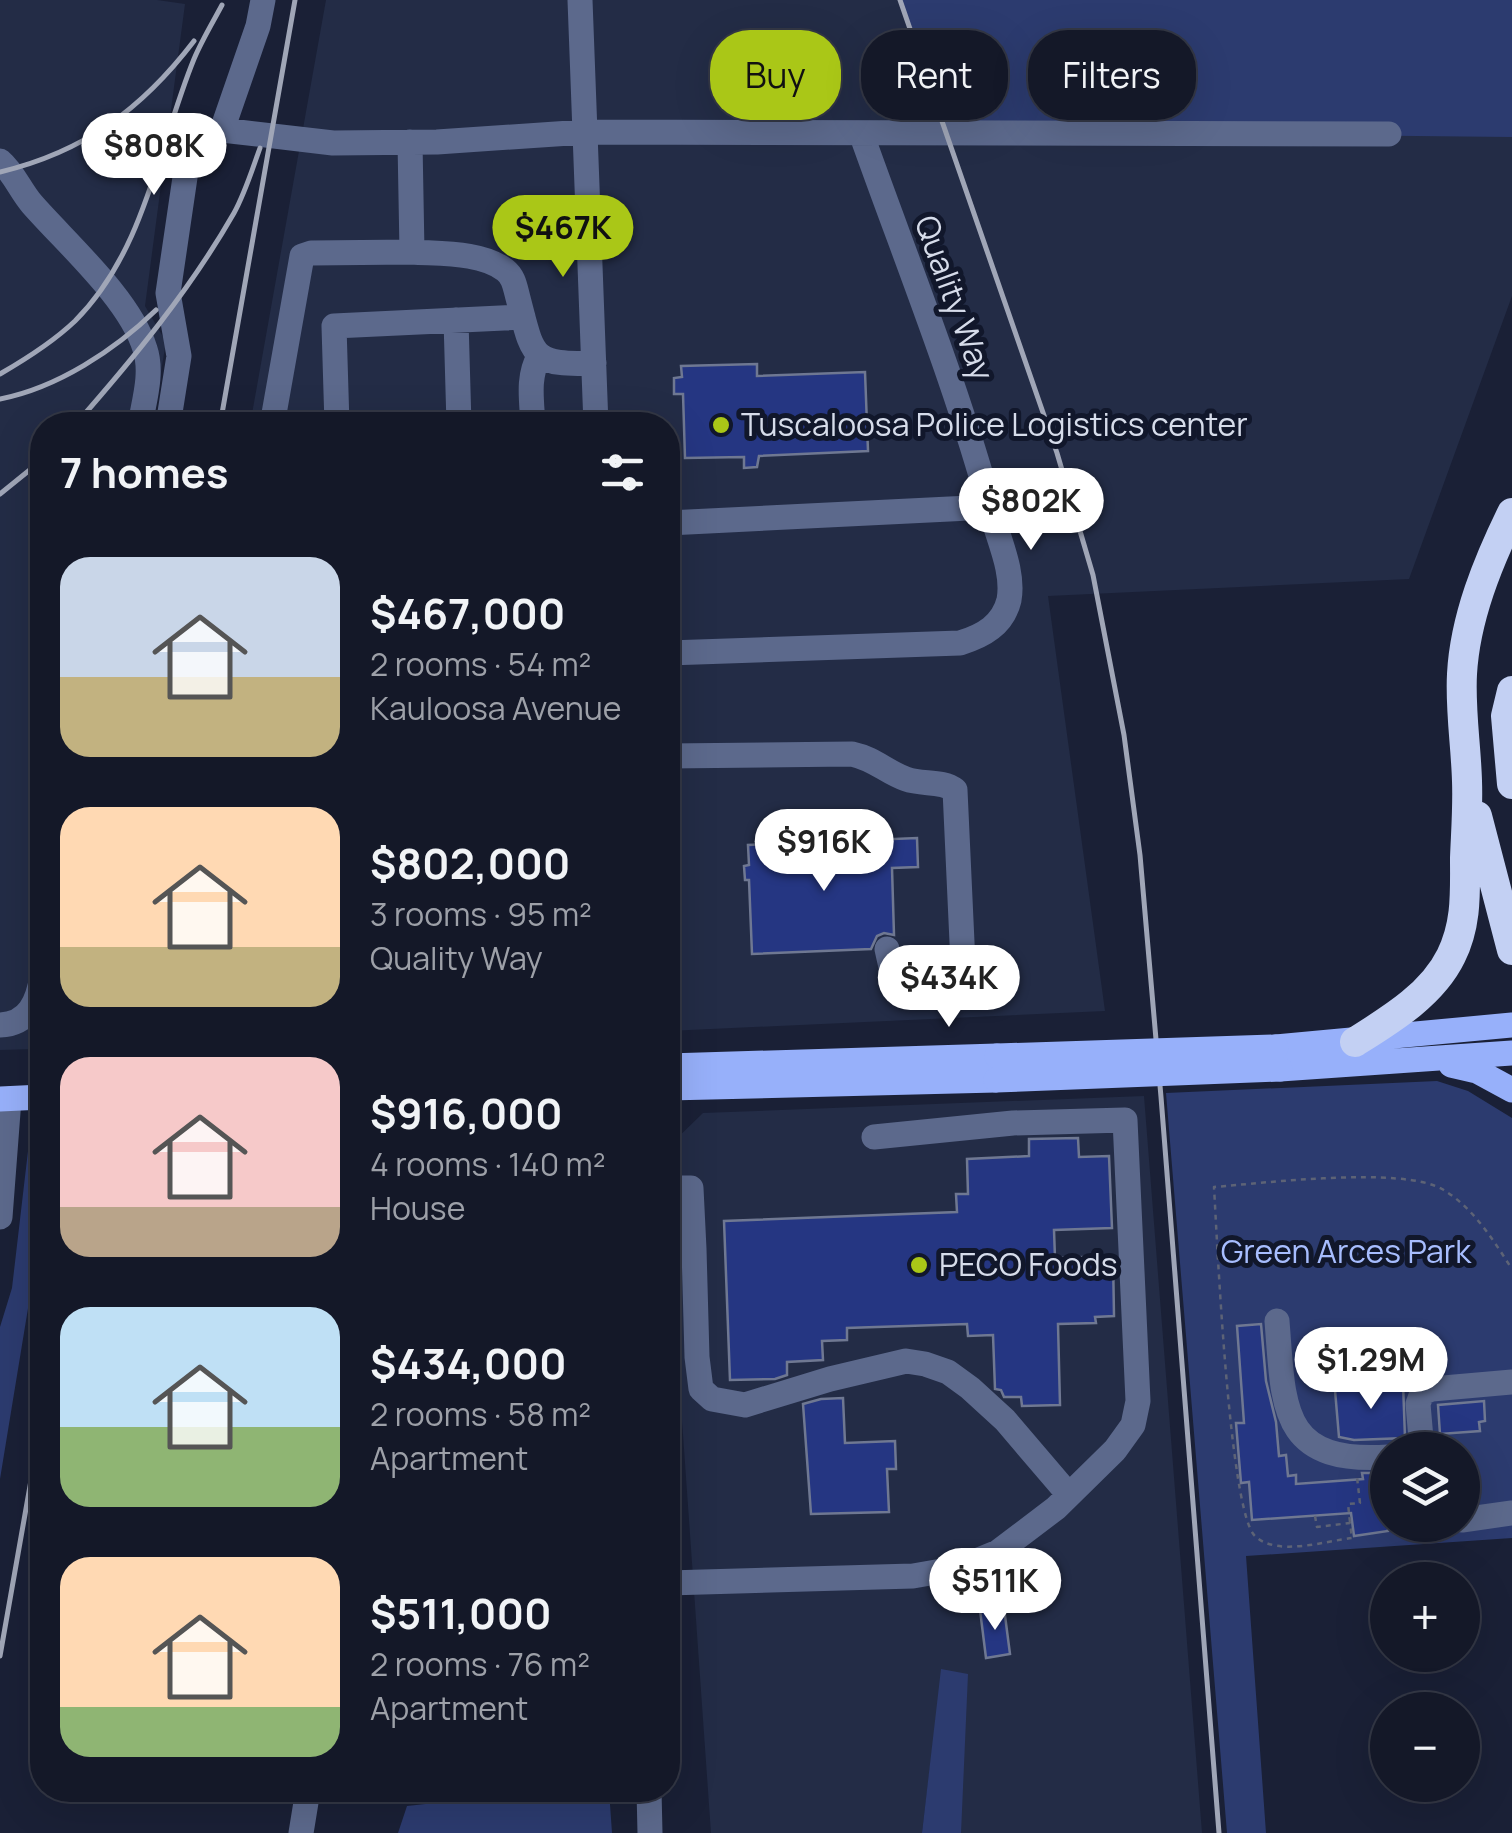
<!DOCTYPE html>
<html lang="en">
<head>
<meta charset="utf-8">
<style>
	body { margin:0; font-family:Manrope,sans-serif; background:#1d2130; color:#f1f3f6; height:100vh; display:flex; flex-direction:column; font-size:38px; white-space:nowrap }
	* { box-sizing:border-box; margin:0 }
	p { font-size:32px; color:#9da0a8 }
	.icon { flex:none; width:55px; height:55px; fill:none; stroke:currentColor; stroke-width:2; stroke-linecap:round; stroke-linejoin:round }
	.map { position:relative; flex:1; overflow:hidden }
	.side { position:absolute; left:30px; top:412px; width:650px; height:1390px; display:flex; flex-direction:column; background:#141828; border-radius:40px; box-shadow:0 10px 40px #0002,0 0 0 2px #333745 }
	.side>* { flex:none }
	.top-card { position:absolute; left:710px; top:30px; width:650px; height:90px; display:flex; gap:20px }
	.tools { position:absolute; left:1370px; top:1432px; display:grid; gap:20px }
	.tools a { display:grid; place-items:center; width:110px; height:110px; border-radius:50%; background:#141828; box-shadow:0 10px 40px #0002,0 0 0 2px #333745; font-size:50px }
	.price { position:absolute; translate:-50% -85px; padding:0 22px; border-radius:35px; background:#fff; color:#222; font-size:32px; line-height:65px; filter:drop-shadow(0 2px 5px #0008) }
	.price::after { content:''; position:absolute; left:50%; top:60px; width:30px; height:22px; margin-left:-15px; background:inherit; clip-path:polygon(0 0,100% 0,50% 100%) }
	.price.active { background:#aac717; color:#111 }
	ul { padding:0; list-style:none }
	li { display:flex; align-items:center; gap:30px; height:250px; padding:0 30px }
	li span { display:grid; place-items:center; flex:none; width:280px; height:200px; border-radius:30px; color:#555 }
	li>.icon { margin-inline-start:auto }
	span .icon { width:120px; height:120px; fill:#fffc; stroke-width:1 }
	li b { font-size:42px }
	h2 { display:flex; justify-content:space-between; align-items:center; height:120px; padding:0 30px; font-size:42px }
	.tag { padding:0 35px; border-radius:40px; background:#141828; box-shadow:0 10px 40px #0002,0 0 0 2px #333745; font-size:35px; line-height:90px }
	.tag.active { background:#aac717; color:#111 }
	.map>svg:first-child { display:block }
	.built { fill:#232c46 }
	.green { fill:#2c3b6f; fill-rule:evenodd }
	.building { fill:#253682; stroke:#6f7892; stroke-width:2.5 }
	.lines { fill:none; stroke-linecap:round; stroke-linejoin:round }
	.path { stroke:#5d6376; stroke-width:2.5; stroke-dasharray:5 5; stroke-linecap:butt }
	.minor { stroke:#5c698c; stroke-width:25 }
	.major { stroke:#97b0fa; stroke-width:25 }
	.highway { stroke:#c3d0f3; stroke-width:30 }
	.rail { stroke:#a0a6b7; stroke-width:5 }
	.major-bridge { stroke:#97b0fa; stroke-width:25 }
	.poi-dot { fill:#aac717; stroke:#11172b; stroke-width:4 }
	.labels { text-anchor:middle; stroke-width:10; stroke-linejoin:round; paint-order:stroke }
	.street-label { font-size:32px; fill:#d6dcea; stroke:#11172b }
	.poi-label { font-size:32px; fill:#d6dcea; stroke:#11172b; text-anchor:start }
	.park-label { font-size:32px; fill:#a7bdfe; stroke:#11172b }
</style>
</head>
<body>
<div class="map">
<svg width="1512" height="1833" viewBox="0 0 1512 1833">
	<rect width="100%" height="100%" fill="#1a2036"/>
	<path class="built" d="M0,0h157l28,4 -40,302 21,36 -14,83h-110v601l-8,23 -34,1z
		M326,0h1186v296l-103,283 -361,17 57,415 -437,20v-606h-418z
		M1144,1096l58,737h-241l-19,-164 -20,164h-211l-43,-612v-74l35,-34z"/>
	<path class="green" d="M900,0h612v137l-565,-6z
		M1437,1081l31,10 44,27v420l-266,18 20,277h-39l-61,-740zM1388,1450h74v75h-74z
		M30,1134l12,1v88l-42,256v-152l12,-39z
		M941,1669l27,5 -7,159h-39z
		M553,1790h56l3,43h-214l9,-27z"/>
	<path class="building" d="M757,364v12l108,-4 3,79 -109,5 -2,11 -13,1v-11l-59,1 -2,-64h-9v-16l8,-1 -1,-11z
		M917,838l1,29 -26,1 2,67 -10,-2 -7,3 -6,13 -119,5 -3,-74h-4l-1,-14 5,-1 -1,-20z
		M1078,1138l1,19 30,-1 3,72 -58,2 1,28 58,-2 1,60 -19,1 1,6 -38,1 2,81 -38,1 -1,-9h-17l-3,-7 -6,-1 -2,-54 -25,1 -1,-12 -120,4v12l-25,1 1,19 -36,2v13l-12,4 -45,1 -6,-159 233,-9 -1,-18h12l-1,-35 62,-3v-17z
		M1261,1324l5,57 10,41 3,34 7,-1 2,21 8,-1v9l67,-5 -1,-6h18v5l8,-1v54l-34,5 -3,-23 -99,7 -3,-38 -8,1 -5,-60h8l-7,-97z
		M1403,1383l2,55 -51,2 -15,-3 -4,-47z
		M843,1398l2,45 50,-2 1,28h-9l2,43 -78,2 -8,-110 18,-5z
		M1484,1401l1,20 -6,1 1,9 -40,3 -2,-29z
		M1004,1608l6,46 -24,4 -6,-48z"/>
	<g class="lines">
		<path class="path" d="M1315,1516l2,11 33,-4 2,15c-27,3 -75,19 -97,-2 -26,-24 -38,-298 -41,-349 51,-4 187,-21 228,2 32,19 51,51 70,80
			M1350,1522l-2,-18 12,-1 -3,-26"/>
		<path class="minor" d="M580,0l16,425
			M222,130l111,13 104,-1 148,-10 804,2
			M0,161c14,12 20,29 32,43 34,39 98,95 113,145 8,24 -1,52 -5,76
			M412,252c29,2 69,0 93,18 9,7 10,17 13,28 15,57 12,68 76,65
			M456,320l3,105
			M168,425l11,-69 -11,-63 20,-136 8,-17 26,-10 36,-104 5,-26
			M272,425l30,-169 9,-3 101,-1 -2,-110
			M337,425l-3,-99 189,-9
			M533,425c-1,-23 -6,-48 6,-68
			M668,523l322,-16
			M668,653l292,-10c23,-7 43,-18 49,-43 5,-27 -9,-57 -16,-82 -35,-131 -87,-258 -132,-385
			M668,756l184,-2c23,5 34,18 54,25 16,6 36,1 49,11l8,174 -8,6 -57,2 -7,-5 -4,-18
			M0,1025c29,-1 38,-24 42,-49
			M668,1188h23l3,61 -26,1
			M0,1217l9,-118
			M694,1249l3,108 4,32 11,10 33,6 85,-26 76,-18 19,3 23,8 22,16 35,32 64,75
			M1277,1321c7,86 2,143 111,136
			M1422,1450l-4,-46 4,-11 10,-4 80,-7
			M1462,1520l50,-7
			M668,1583l245,-7 46,-8 39,-16 58,-44 59,-58 18,-25 5,-24 -13,-281 -112,3 -139,14
			M649,1790l1,43
			M301,1833l7,-43"/>
		<path class="major" d="M1276,1047l236,-22
			M1451,1065l26,6 35,19
			M668,1066l329,-10
			M1280,1069l232,-16
			M668,1088l328,-8
			M0,1099l42,-2"/>
		<path class="highway" d="M1512,691l-6,25 6,68
			M1477,816l35,134
			M1355,1042c35,-22 77,-47 96,-86 16,-32 14,-64 14,-98 1,-26 3,-51 2,-77 -1,-36 -7,-71 -5,-107 3,-56 26,-112 50,-161"/>
		<path class="rail" d="M900,0l157,453 36,122 31,160 16,120 21,242 58,736
			M0,172c84,-20 142,-63 194,-131
			M0,374c26,-15 53,-32 75,-53 70,-70 83,-174 119,-262 8,-19 19,-37 28,-54
			M0,399c57,-11 115,-49 156,-89
			M75,425c58,-66 115,-135 159,-212 11,-20 18,-43 26,-65
			M220,425l75,-425
			M0,494l42,-34
			M0,1656l42,-238"/>
		<path class="major-bridge" d="M997,1056l279,-9
			M996,1080l284,-11"/>
	</g>
	<g class="poi-dot">
		<circle cx="721" cy="425" r="10"/>
		<circle cx="919" cy="1265" r="10"/>
	</g>
	<g class="labels">
		<g class="street-label">
			<text transform="translate(954 298) rotate(70)" y="11">Quality Way</text>
		</g>
		<g class="poi-label">
			<text x="741" y="436">Tuscaloosa Police Logistics center</text>
			<text x="939" y="1276">PECO Foods</text>
		</g>
		<g class="park-label">
			<text x="1346" y="1263">Green Arces Park</text>
		</g>
	</g>
</svg>
<div class="tools">
<a><svg class="icon" aria-label="layers" viewBox="0 0 24 24"><path d="M12 4l9 5-9 5-9-5zM3 14l9 5 9-5"/></svg></a>
<a>+</a>
<a>−</a>
</div>
<b class="price" style="left:154px;top:198px">$808K</b>
<b class="price active" style="left:563px;top:280px">$467K</b>
<b class="price" style="left:1031px;top:553px">$802K</b>
<b class="price" style="left:824px;top:894px">$916K</b>
<b class="price" style="left:949px;top:1030px">$434K</b>
<b class="price" style="left:1371px;top:1412px">$1.29M</b>
<b class="price" style="left:995px;top:1633px">$511K</b>
<div class="top-card">
<a class="tag active">Buy</a>
<a class="tag">Rent</a>
<a class="tag">Filters</a>
</div>
<section class="side">
<h2>7 homes<svg class="icon" aria-label="filters" viewBox="0 0 24 24"><path d="M4 7h16M4 17h16"/><circle cx="9" cy="7" r="2"/><circle cx="15" cy="17" r="2"/></svg></h2>
<ul>
<li><span style="background:linear-gradient(#c9d6e8 60%,#c2b280 0)"><svg class="icon" aria-label="home" viewBox="0 0 24 24"><path d="M3 11l9-7 9 7M6 9v11h12V9"/></svg></span><div><b>$467,000</b><p>2 rooms · 54 m²</p><p>Kauloosa Avenue</p></div></li>
<li><span style="background:linear-gradient(#ffd9b3 70%,#c2b280 0)"><svg class="icon" aria-label="home" viewBox="0 0 24 24"><path d="M3 11l9-7 9 7M6 9v11h12V9"/></svg></span><div><b>$802,000</b><p>3 rooms · 95 m²</p><p>Quality Way</p></div></li>
<li><span style="background:linear-gradient(#f6c9c9 75%,#b9a48a 0)"><svg class="icon" aria-label="home" viewBox="0 0 24 24"><path d="M3 11l9-7 9 7M6 9v11h12V9"/></svg></span><div><b>$916,000</b><p>4 rooms · 140 m²</p><p>House</p></div></li>
<li><span style="background:linear-gradient(#bfe0f5 60%,#8fb573 0)"><svg class="icon" aria-label="home" viewBox="0 0 24 24"><path d="M3 11l9-7 9 7M6 9v11h12V9"/></svg></span><div><b>$434,000</b><p>2 rooms · 58 m²</p><p>Apartment</p></div></li>
<li><span style="background:linear-gradient(#ffd9b3 75%,#8fb573 0)"><svg class="icon" aria-label="home" viewBox="0 0 24 24"><path d="M3 11l9-7 9 7M6 9v11h12V9"/></svg></span><div><b>$511,000</b><p>2 rooms · 76 m²</p><p>Apartment</p></div></li>
</ul>
</section>
</div>
</body>
</html>
